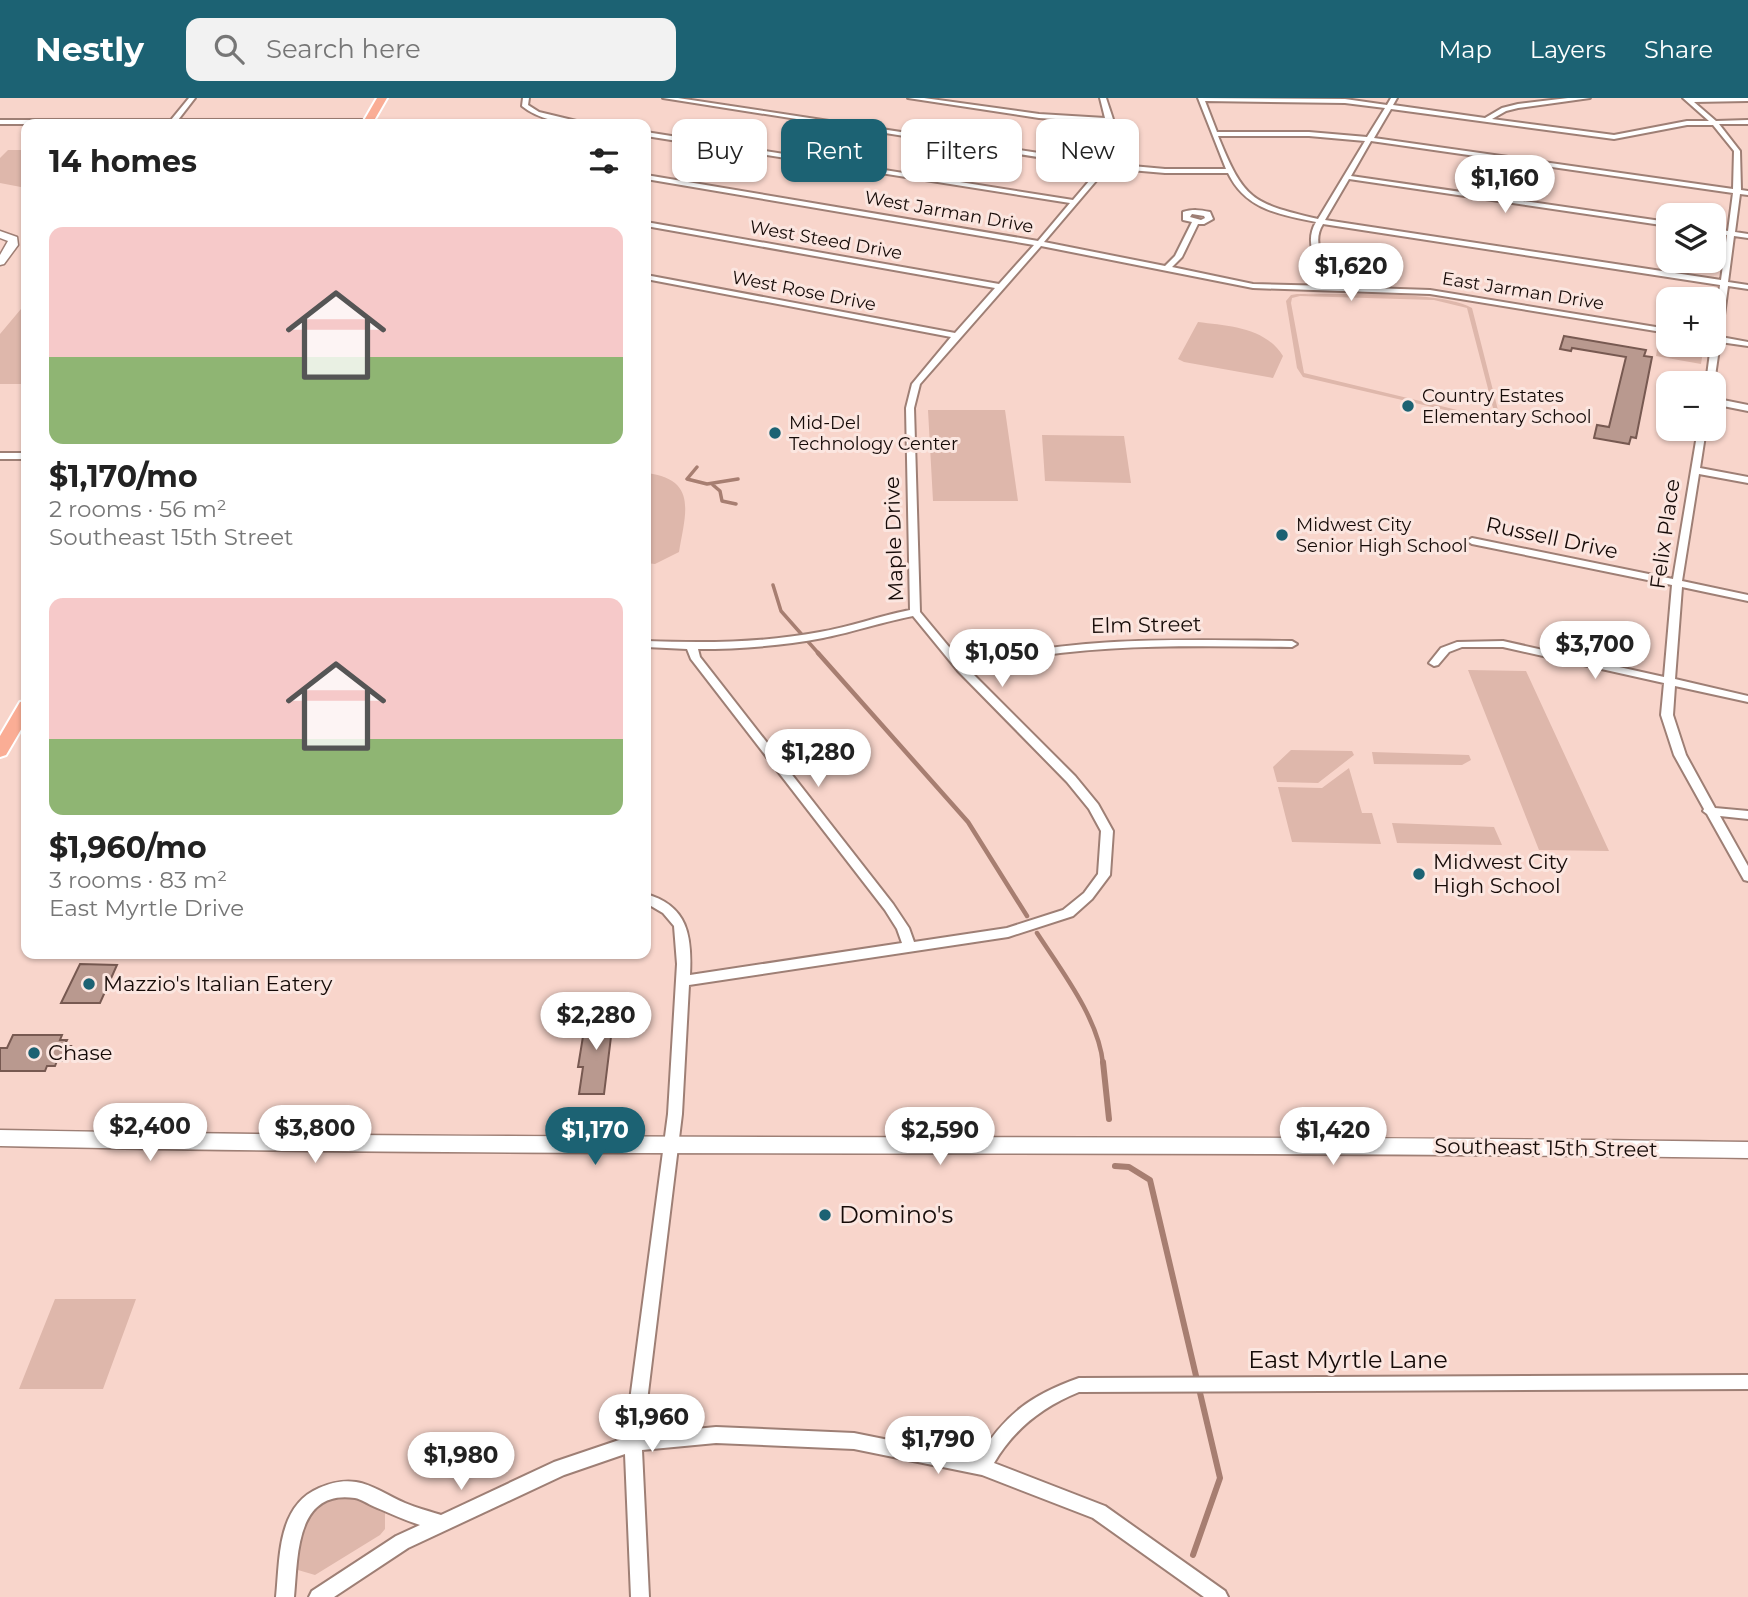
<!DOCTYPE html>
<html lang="en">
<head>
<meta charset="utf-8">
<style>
	body { margin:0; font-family:Montserrat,sans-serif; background:#f2f2f2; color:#222; height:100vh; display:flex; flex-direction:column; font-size:26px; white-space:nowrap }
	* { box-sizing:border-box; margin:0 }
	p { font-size:23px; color:#767676 }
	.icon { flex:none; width:38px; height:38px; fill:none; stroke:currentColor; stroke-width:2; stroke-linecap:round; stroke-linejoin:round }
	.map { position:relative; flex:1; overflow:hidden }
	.details { position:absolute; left:21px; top:21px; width:630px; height:840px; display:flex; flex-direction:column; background:#fff; border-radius:14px; box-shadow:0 2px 5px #0004 }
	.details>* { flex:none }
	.top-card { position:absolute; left:672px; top:21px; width:665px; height:63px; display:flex; gap:14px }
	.buttons { position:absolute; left:1656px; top:105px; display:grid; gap:14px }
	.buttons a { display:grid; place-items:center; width:70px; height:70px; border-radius:14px; background:#fff; box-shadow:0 2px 5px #0004; font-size:35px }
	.price { position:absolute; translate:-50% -60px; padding:0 16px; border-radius:24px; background:#fff; color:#222; font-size:23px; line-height:46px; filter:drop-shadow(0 2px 4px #0008) }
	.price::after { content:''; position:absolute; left:50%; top:42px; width:21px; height:16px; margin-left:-10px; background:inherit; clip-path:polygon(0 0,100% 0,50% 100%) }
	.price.selected { background:#1c6273; color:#fff }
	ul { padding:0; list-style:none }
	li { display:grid; align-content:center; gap:14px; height:371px; padding:0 28px }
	li span { display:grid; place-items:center; height:217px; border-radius:14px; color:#555 }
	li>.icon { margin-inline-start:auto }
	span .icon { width:126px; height:126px; fill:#fffc; stroke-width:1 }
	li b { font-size:30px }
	h2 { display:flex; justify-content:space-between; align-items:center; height:84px; padding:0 28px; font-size:30px }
	.chip { padding:0 24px; border-radius:14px; background:#fff; box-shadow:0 2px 5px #0004; font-size:24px; line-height:63px }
	.chip.selected { background:#1c6273; color:#fff }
	header { display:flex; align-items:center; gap:42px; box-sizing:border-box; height:98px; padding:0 35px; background:#1c6273; color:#fff }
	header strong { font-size:33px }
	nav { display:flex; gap:38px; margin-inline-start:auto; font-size:24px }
	.search { width:490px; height:63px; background:#f2f2f2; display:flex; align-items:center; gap:18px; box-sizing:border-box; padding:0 24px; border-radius:14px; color:#767676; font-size:26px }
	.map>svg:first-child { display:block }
	.green { fill:#deb7ab; fill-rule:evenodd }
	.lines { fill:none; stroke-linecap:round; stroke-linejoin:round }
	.stream-far2 { stroke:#a77e71; stroke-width:3.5 }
	.stream-far1 { stroke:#a77e71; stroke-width:4.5 }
	.stream { stroke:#a77e71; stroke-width:6 }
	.building { fill:#b9998f; stroke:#775951; stroke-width:2 }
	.street-casing { stroke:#9e7f75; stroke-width:4 }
	.secondary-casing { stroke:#9e7f75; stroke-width:3 }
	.primary-casing { stroke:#fff; stroke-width:4 }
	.street { fill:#fff; fill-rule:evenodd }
	.secondary { fill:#fff; fill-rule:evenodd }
	.primary { fill:#faad95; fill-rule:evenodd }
	.poi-dot { fill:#1c6273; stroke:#fbe6e0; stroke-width:2.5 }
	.labels { text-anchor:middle; stroke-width:6; stroke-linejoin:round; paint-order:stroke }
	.far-street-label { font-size:18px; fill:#160b08; stroke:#fbe6e0 }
	.far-poi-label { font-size:18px; fill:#160b08; stroke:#fbe6e0; text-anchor:start }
	.street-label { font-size:21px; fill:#160b08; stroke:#fbe6e0 }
	.poi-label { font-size:21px; fill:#160b08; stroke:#fbe6e0; text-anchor:start }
	.near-poi-label { font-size:24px; fill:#160b08; stroke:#fbe6e0; text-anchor:start }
	.near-street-label { font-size:24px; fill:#160b08; stroke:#fbe6e0 }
</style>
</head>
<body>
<header>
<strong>Nestly</strong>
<div class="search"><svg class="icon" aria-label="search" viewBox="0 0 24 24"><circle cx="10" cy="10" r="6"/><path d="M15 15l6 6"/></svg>Search here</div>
<nav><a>Map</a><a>Layers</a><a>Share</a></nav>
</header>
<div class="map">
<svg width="1748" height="1499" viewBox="0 0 1748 1499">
	<rect width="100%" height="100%" fill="#f8d5cb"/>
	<path class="green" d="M8,52h18v38l-26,-5v-25z
		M1297,196c40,1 144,-4 175,14l27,106 -15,5 -181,-42 -6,-9 -11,-67 5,-6zM1300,198l134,4 33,8 26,100 -1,7h-14l-174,-42 -13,-70 1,-5z
		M26,205v81h-26v-50z
		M1198,224c30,4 67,5 85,34l-10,22 -89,-16 -6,-3z
		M1660,234l8,2v11h36l-3,19 -45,-8z
		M928,312h77l13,91h-85z
		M1042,337l82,1 7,47 -86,-2z
		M646,375c53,6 39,41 33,79l-24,12 -9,-1z
		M1468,572l58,1 83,180 -70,-1z
		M1291,652l61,1 2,4 -36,28 -41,-1 -4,-15z
		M1372,654l97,3 2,5 -9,5 -88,-1z
		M1349,670l13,45h10l9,31 -89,-2 -14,-55 44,1z
		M1392,725l102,4 8,18 -105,-2z
		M55,1201h81l-33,90h-84z
		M338,1397l29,5 18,13v16l-5,6 -65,40 -17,-5 -4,-27 17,-36z"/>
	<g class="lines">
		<path class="stream-far2" d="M697,369l-10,12 20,5 31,-5
			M713,387l7,6 2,10 14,3
			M773,487l8,26 38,43"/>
		<path class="stream-far1" d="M818,555l150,169 59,94
			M1037,835c24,37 62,86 66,131"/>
		<path class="stream" d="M1103,964l6,57
			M1115,1068l14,1 21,13 70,298 -27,77"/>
	</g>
	<path class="building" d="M1564,238l82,14 -2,6 8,1 -16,81 -5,-1 -2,7 -35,-6 3,-13 12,2 17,-70 -54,-9 -1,3 -11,-2z
		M80,866l37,1 -17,38h-39z
		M587,914h27l-10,82h-25l4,-27h-5z
		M13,937h49l-2,5h7l-3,6h7l-6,15h-8l-2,5h-8l-2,5h-45v-23h7z"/>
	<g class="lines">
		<defs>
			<path id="street" d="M189,0h6l-17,22h190l3,2 -3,2h-368v-4h171z
				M523,0h6l-1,7 11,7 50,12c-21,1 -50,-4 -67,-18z
				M663,0h15l426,65c11,-12 6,-26 2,-41l-67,-4 -131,-20h16l115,16 66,4 -5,-20h6c6,20 20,48 4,66l55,5h61l-28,-71 147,1 42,6 4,-7h6l-4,7 92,13 17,-10 16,-4 50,-6h22l-72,10 -12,3 -14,8 122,16 73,-14h22l-26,-23h65v3l-54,1 22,19 32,-1v4h-29l21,27 1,39 7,1v4l-8,-1 -5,38 13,2v4l-14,-2 -6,46 20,3v4l-20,-3 -7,51 27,5v4l-28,-4 -6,41h-8l5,-38h2l7,-60 -397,-61c-14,22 6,43 17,63l90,3 238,39v4l-238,-39 -177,-6 -212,-42 -121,138 -6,24 6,204 44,53c112,-30 214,-25 328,-24l5,3 -5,3c-109,-1 -217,-5 -323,23l106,106 23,28 15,27 -3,44 -18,24 -19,17 -65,21 -319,48 -7,129 -39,320 73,-7 138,6 124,25c27,-44 53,-63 101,-80l669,-3v14l-669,3c-37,15 -65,37 -85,71l111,43 120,85 3,6h-24l-111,-79 -111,-43 -128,-26 -138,-6 -74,7 7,147h-18l-6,-143 -61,21 -156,73 -74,49h-25l3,-6 84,-55 24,-11c-16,-5 -30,-12 -45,-18 -7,-3 -14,-8 -20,-9 -60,-9 -57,59 -61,99h-18c4,-39 1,-91 43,-109 12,-5 23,-8 37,-6 16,2 34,15 49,21 12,5 24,8 36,12l113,-53 71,-24 43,-324 9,-150 -3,-38 -11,-13 -17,-10v-9c42,12 46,42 44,81l212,-32 -5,-14 -12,-19 -194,-251 -4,-10 -41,-2v-6c58,2 116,2 174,-9 30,-5 59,-16 90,-22l-4,-202 6,-24 39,-47 -305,-58v-4l309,58 40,-45 -349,-62v-4l353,62 35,-39 -388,-66v-4l392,66 32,-38 -424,-67v-4l427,68 28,-33zM1205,3l140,2 40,5 -18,29 -58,-5h-92zM1391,11l223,30 73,-14h26l21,26 -1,38 -359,-51zM1218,38h91l56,5 -47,78c-67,-16 -74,-19 -100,-83zM1371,43l362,52 -5,38 -15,-2v4l14,2 -6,45 -396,-60 24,-41 319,47v-4l-317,-46zM1107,70l58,5h63c18,37 51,41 88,49 -14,24 4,43 16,64l-79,-2 -81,-17 10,-10 16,-33h6l9,-5 -3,-7c-10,-2 -17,-3 -27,0v8l9,2 -17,34 -10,10 -121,-24zM1192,116l12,2 1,2 -4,2 -11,-3zM913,518l45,55 109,111 22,27 12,22 -3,43 -14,19 -21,17 -56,18 -93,14 -5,-14 -16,-24 -193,-247 -2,-8c42,0 83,-3 125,-11 30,-6 59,-16 90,-22z
				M1713,300l35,7v6l-35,-7z
				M1698,331h8l-6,39 48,9v6l-49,-9 -17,107 66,14v6l-66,-14 -7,92 73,17v6l-73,-16 -2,29 13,40 29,53 33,3v8l-28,-3 28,50v15l-4,-1 -37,-66 -4,-3 1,-2 -30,-54 -13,-40 3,-32 -161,-36h-41l-13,5 -11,13 -4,1 -5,-3 12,-15 16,-6 46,-1 161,36 8,-92 -200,-41 -5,-3 5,-3 201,41z
				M0,355h26v6h-26z"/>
			<path id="secondary" d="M0,133l17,6 1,8 -14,19 -4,1v-10l8,-14 -8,-3z
				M0,1032c583,12 1165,3 1748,12v16c-583,-9 -1165,1 -1748,-12z"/>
			<path id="primary" d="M377,0h10l-15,26h-10z
				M26,603v20l-20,34 -6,2v-21l20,-34z"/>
		</defs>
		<use href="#street" class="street-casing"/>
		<use href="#secondary" class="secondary-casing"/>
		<use href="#primary" class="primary-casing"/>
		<use href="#street" class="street"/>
		<use href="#secondary" class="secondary"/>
		<use href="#primary" class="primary"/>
	</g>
	<g class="poi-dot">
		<circle cx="1408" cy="308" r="7"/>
		<circle cx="775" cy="335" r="7"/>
		<circle cx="1282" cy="437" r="7"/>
		<circle cx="1419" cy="776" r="7"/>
		<circle cx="89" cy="886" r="7"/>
		<circle cx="34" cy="955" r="7"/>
		<circle cx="825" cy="1117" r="7"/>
	</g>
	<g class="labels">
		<g class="far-street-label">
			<text transform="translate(949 114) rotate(10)" y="6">West Jarman Drive</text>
			<text transform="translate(826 142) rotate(10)" y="6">West Steed Drive</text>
			<text transform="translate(804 193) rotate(11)" y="6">West Rose Drive</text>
			<text transform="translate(1523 193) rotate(9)" y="6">East Jarman Drive</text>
		</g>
		<g class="far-poi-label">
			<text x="1422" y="304">Country Estates<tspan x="1422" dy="21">Elementary School</tspan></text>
			<text x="789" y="331">Mid-Del<tspan x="789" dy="21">Technology Center</tspan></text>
			<text x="1296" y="433">Midwest City<tspan x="1296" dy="21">Senior High School</tspan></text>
		</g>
		<g class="street-label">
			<text transform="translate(1665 436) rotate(-82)" y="7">Felix Place</text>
			<text transform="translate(1552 440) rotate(12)" y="7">Russell Drive</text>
			<text transform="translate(894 441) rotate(-92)" y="7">Maple Drive</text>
			<text transform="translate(1146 527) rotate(-1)" y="7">Elm Street</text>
			<text transform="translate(1546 1050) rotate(1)" y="7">Southeast 15th Street</text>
		</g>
		<g class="poi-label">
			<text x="1433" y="771">Midwest City<tspan x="1433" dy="24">High School</tspan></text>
			<text x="103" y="893">Mazzio's Italian Eatery</text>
			<text x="48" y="962">Chase</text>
		</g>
		<g class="near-poi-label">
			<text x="839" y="1125">Domino's</text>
		</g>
		<g class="near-street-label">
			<text x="1348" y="1270">East Myrtle Lane</text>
		</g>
	</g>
</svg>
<div class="buttons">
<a><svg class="icon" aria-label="layers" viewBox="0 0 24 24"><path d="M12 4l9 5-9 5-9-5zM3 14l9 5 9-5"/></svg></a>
<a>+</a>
<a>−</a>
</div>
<b class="price" style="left:1505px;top:117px">$1,160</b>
<b class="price" style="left:1351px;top:205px">$1,620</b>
<b class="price" style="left:1595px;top:583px">$3,700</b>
<b class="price" style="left:1002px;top:591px">$1,050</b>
<b class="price" style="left:818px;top:691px">$1,280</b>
<b class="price" style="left:596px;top:954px">$2,280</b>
<b class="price" style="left:150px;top:1065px">$2,400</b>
<b class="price" style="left:315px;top:1067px">$3,800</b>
<b class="price selected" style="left:595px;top:1069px">$1,170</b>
<b class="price" style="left:940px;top:1069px">$2,590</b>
<b class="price" style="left:1333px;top:1069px">$1,420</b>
<b class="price" style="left:652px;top:1356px">$1,960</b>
<b class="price" style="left:938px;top:1378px">$1,790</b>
<b class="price" style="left:461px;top:1394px">$1,980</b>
<div class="top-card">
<a class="chip">Buy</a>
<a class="chip selected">Rent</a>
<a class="chip">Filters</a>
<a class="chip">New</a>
</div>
<section class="details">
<h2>14 homes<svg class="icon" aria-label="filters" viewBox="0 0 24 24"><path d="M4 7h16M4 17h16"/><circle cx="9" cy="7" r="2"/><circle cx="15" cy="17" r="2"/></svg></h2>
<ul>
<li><span style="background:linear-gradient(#f6c9c9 60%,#8fb573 0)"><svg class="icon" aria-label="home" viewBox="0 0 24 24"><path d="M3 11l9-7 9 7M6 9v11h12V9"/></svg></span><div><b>$1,170/mo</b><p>2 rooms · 56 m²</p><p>Southeast 15th Street</p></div></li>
<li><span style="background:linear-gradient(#f6c9c9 65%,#8fb573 0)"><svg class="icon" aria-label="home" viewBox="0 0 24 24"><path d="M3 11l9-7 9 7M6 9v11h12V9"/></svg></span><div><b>$1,960/mo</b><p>3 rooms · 83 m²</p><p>East Myrtle Drive</p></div></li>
</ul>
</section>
</div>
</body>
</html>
